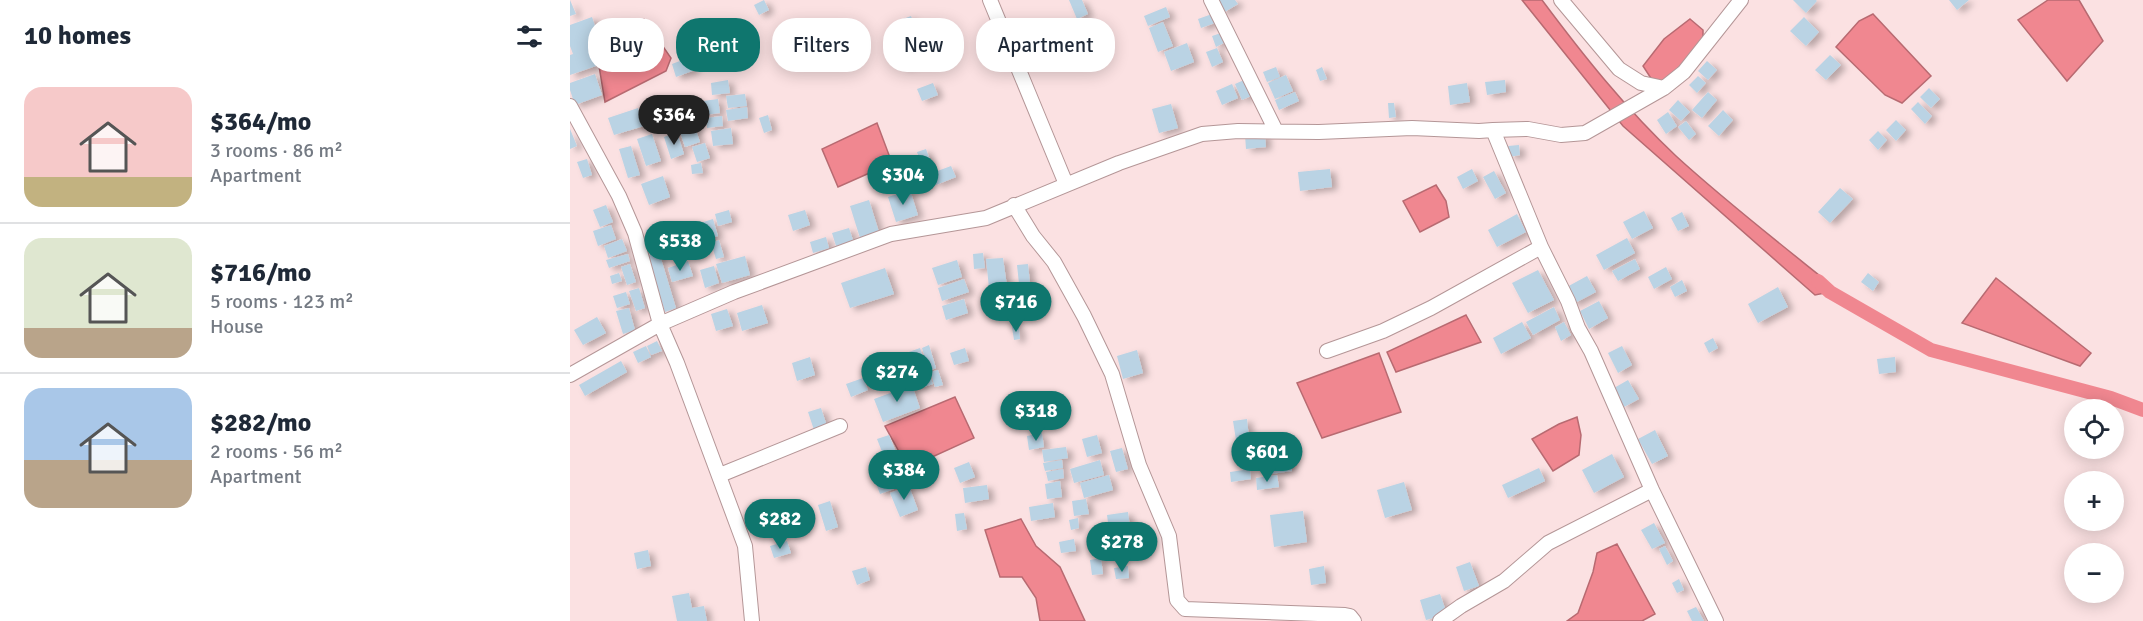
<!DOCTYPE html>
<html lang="en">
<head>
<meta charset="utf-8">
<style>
	body { margin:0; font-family:Signika,sans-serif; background:#f6f6f7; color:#1f2937; height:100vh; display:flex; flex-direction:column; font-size:22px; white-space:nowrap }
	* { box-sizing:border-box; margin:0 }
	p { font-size:20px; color:#747a83 }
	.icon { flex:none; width:33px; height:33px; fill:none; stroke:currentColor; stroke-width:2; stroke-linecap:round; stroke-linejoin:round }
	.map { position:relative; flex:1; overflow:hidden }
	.drawer { display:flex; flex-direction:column; background:#fff; width:570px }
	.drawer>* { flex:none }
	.guide { position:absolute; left:18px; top:18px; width:570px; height:54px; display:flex; gap:12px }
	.controls { position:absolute; left:1494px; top:399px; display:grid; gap:12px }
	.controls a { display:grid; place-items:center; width:60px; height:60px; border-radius:50%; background:#fff; box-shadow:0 3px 15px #0003; font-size:30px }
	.price { position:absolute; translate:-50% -51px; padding:0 14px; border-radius:21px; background:#0f766e; color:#fff; font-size:20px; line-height:39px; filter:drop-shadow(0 2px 3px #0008) }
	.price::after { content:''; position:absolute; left:50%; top:36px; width:18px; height:14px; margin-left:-9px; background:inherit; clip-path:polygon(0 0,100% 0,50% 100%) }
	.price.current { background:#222; color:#fff }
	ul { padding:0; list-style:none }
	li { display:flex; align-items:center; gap:18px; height:150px; padding:0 24px }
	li+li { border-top:2px solid #e0e1e3 }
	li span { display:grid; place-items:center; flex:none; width:168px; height:120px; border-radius:18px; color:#555 }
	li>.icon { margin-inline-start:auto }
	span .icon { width:72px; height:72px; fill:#fffc; stroke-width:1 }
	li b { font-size:26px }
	h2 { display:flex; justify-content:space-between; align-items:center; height:72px; padding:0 24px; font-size:26px }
	.pill { padding:0 21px; border-radius:24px; background:#fff; box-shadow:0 3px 15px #0003; font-size:21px; line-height:54px }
	.pill.current { background:#0f766e; color:#fff }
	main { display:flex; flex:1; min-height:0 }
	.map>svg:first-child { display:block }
	.water { fill:#f08790; stroke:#b86a71; stroke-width:1.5 }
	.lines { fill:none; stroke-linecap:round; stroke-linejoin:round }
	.canal { stroke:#f08790; stroke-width:14 }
	.building { fill:#bad3e4; filter:url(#shadow) }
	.minor-casing { stroke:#b49697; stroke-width:16 }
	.minor { stroke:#fff; stroke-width:14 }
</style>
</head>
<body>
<main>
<section class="drawer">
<h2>10 homes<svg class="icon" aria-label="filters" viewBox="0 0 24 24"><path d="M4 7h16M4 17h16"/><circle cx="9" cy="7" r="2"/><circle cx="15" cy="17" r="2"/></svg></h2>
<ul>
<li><span style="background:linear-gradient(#f6c9c9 75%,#c2b280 0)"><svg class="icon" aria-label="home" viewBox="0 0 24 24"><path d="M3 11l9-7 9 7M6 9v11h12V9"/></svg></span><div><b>$364/mo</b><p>3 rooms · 86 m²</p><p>Apartment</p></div></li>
<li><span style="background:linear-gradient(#dfe7d0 75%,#b9a48a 0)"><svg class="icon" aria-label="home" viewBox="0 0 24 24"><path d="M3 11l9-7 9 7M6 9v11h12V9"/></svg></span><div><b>$716/mo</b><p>5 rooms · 123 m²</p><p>House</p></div></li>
<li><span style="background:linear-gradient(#a9c7e8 60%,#b9a48a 0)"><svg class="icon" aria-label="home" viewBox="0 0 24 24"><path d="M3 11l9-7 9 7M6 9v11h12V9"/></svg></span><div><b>$282/mo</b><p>2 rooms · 56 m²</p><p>Apartment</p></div></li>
</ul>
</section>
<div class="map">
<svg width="1573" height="621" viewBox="0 0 1573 621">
	<defs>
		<filter id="shadow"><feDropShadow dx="5.5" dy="3" stdDeviation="3" flood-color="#0004"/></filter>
	</defs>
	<rect width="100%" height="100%" fill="#fbe1e2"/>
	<path class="water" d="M952,0h20c41,55 84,109 134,156 47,43 98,83 148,123l6,13 -15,3 -192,-169z
		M1478,0h31l24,41 -36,40 -49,-61z
		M1303,14l58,62 -29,27 -17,-8 -49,-48 23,-26z
		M74,19l27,39 -5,13 -61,31 -7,-42 7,-22z
		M1120,19l13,11v8l-27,40 -22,5 -11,-17 21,-27z
		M307,123l15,40 -54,24 -16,-38z
		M866,185l10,16 3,16 -29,15 -17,-31z
		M1426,278l95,75 -11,13 -118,-43z
		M896,315l15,27 -85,30 -9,-20z
		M809,353l22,59 -79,26 -25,-55z
		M385,397l19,41 -66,30 -23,-42z
		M1007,417l4,18 -2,20 -26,16 -21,-32 27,-15z
		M451,519l15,27 24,21 25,54h-45l-4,-23 -14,-21h-22l-15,-47z
		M1047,544l38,70 -13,7h-75l11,-8 15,-41 4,-19z"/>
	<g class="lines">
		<path class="canal" d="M1248,281l12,11 101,58 180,48 32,12"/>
	</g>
	<path class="building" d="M0,0l6,14 -6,2z
		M194,0l5,10 -10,5 -5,-10z
		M499,0h13l6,14 -11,5z
		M645,0h20l3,4 -15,9z
		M1223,0h23l1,1 -11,12z
		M1379,0h20l-12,10z
		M596,7l4,10 -22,9 -4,-10z
		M642,14l3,9 -14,5 -3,-9z
		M341,16l10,27 -8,3 -10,-27z
		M22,17l9,26 -11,4 6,19 -26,9v-20l3,-1 -3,-8v-21z
		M1234,17l15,15 -13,14 -16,-15z
		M331,22l9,24 -6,3 -10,-25z
		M593,22l10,24 -15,6 -9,-24z
		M651,33l3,10 -8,4 -4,-11z
		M617,43l7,19 -23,9 -7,-19z
		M349,46l5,13 -21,8 -6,-13z
		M647,48l6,14 -11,5 -6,-15z
		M1260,55l11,10 -15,15 -11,-10z
		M120,57l5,13 -19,7 -4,-13z
		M1137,61l10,9 -9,10 -10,-9z
		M706,67l4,10 -13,5 -4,-10z
		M752,67l5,12 -7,2 -4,-11z
		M25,74l7,21 -27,10 -5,-15v-7z
		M716,75l7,16 -18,8 -7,-16z
		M1128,76l8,7 -9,10 -8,-8z
		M158,80l2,13 -18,2 -1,-12z
		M674,80l7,16 -9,4 -7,-16z
		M935,80l1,12 -19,3 -2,-13z
		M363,83l5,12 -16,6 -5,-12z
		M897,83l3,19 -20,3 -2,-19z
		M662,84l6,14 -16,7 -6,-14z
		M1359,88l11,11 -9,9 -11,-11z
		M725,92l4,9 -20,9 -4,-10z
		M1138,92l9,8 -15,18 -10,-8z
		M175,94l2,12 -19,2 -2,-12z
		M148,99l2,14 -15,2 -2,-14z
		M1108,100l12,12 -9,9 -12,-11z
		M1348,102l14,14 -7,8 -14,-15z
		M818,103h6l2,14 -7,1z
		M601,104l7,24 -19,5 -7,-24z
		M177,107l1,11 -20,3 -2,-11z
		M68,108l6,18 -30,9 -6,-17z
		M1153,110l10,10 -14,16 -11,-10z
		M1098,112l9,14 -11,8 -9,-14z
		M198,115l4,15 -8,3 -5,-15z
		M152,116l1,10 -16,2 -1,-10z
		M1326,120l10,10 -10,11 -10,-11z
		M1116,121l10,13 -7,6 -11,-13z
		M125,127l5,15 -15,5 -5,-15z
		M161,128l2,16 -20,2 -2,-15z
		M0,129l7,17 -7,3z
		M1308,131l9,9 -9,10 -9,-10z
		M107,132l7,22 -13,5 -7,-22z
		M695,133l1,14 -20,2 -1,-14z
		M82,134l9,27 -15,5 -9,-27z
		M135,143l5,15 -13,4 -5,-15z
		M949,145l1,10 -10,2 -2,-11z
		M61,146l9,29 -12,3 -9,-29z
		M356,149l5,14 -9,3 -5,-14z
		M17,159l5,16 -9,3 -6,-16z
		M131,163l2,10 -11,1 -1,-9z
		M381,166l5,11 -20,8 -4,-12z
		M760,169l2,18 -32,4 -2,-19z
		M902,169l6,12 -15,8 -6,-12z
		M924,171l12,22 -11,6 -12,-22z
		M93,176l7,21 -21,8 -8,-21z
		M1270,188l13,11 -23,24 -12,-11z
		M340,190l8,25 -22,7 -8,-25z
		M299,200l10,32 -19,6 -10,-32z
		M36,205l7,17 -13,5 -7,-17z
		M159,210l3,12 -14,4 -3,-12z
		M235,210l5,15 -17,6 -5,-16z
		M1074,211l9,17 -21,11 -9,-17z
		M1112,212l7,14 -11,5 -7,-13z
		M947,214l9,18 -29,15 -9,-17z
		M143,219l5,17 -19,6 -5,-17z
		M99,223l5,15 -23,7 -5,-15z
		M41,225l5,14 -18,7 -5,-15z
		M279,228l4,12 -17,6 -4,-13z
		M256,237l3,11 -16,5 -3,-11z
		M1057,238l8,15 -31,17 -8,-15z
		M52,239l5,12 -19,7 -4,-12z
		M149,240l5,17 -8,2 -5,-16z
		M89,252l17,56 -11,4 -17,-56z
		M413,253l2,15 -11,1 -1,-15z
		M58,254l2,7 -21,7 -3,-8z
		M175,256l5,19 -28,8 -6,-19z
		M433,258l4,28 -18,2 -3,-29z
		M1065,259l5,10 -22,12 -6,-10z
		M387,260l5,17 -24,8 -6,-17z
		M118,261l5,15 -21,6 -4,-14z
		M60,264l6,18 -9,3 -6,-18z
		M458,264l2,19 -11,1 -2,-19z
		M144,266l5,17 -14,5 -5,-18z
		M1096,267l6,12 -18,10 -6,-12z
		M315,268l9,26 -44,14 -9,-25z
		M968,270l16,30 -26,13 -16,-30z
		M49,273l3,8 -10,3 -2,-8z
		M1298,273l11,9 -6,9 -12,-9z
		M1017,276l9,16 -23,12 -8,-16z
		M394,279l5,13 -27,9 -4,-13z
		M1112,280l5,11 -12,6 -5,-10z
		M1208,287l10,20 -30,16 -10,-19z
		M69,288l6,20 -9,3 -7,-20z
		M56,292l4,12 -13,4 -4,-12z
		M394,299l4,14 -22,7 -4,-14z
		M1029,301l9,17 -19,11 -9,-18z
		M192,305l6,18 -26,8 -5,-18z
		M984,307l6,13 -27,15 -7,-13z
		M59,308l6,22 -12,4 -7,-23z
		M157,309l6,17 -17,5 -5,-17z
		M27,317l9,16 -23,12 -9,-15z
		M952,322l9,16 -30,16 -8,-16z
		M994,322l7,13 -10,6 -6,-14z
		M449,326l1,13 -6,1 -2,-13z
		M1143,338l5,10 -9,5 -5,-10z
		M87,341l5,10 -11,4 -4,-9z
		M359,345l7,23 -7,3 -7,-23z
		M76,346l5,11 -13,6 -5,-11z
		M1052,346l10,19 -14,8 -10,-20z
		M350,348l13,36 -15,5 -12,-36z
		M395,348l4,13 -15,4 -4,-12z
		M567,350l6,23 -20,6 -6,-23z
		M240,357l5,18 -18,6 -5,-18z
		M1325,357l1,15 -17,2 -2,-15z
		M51,361l6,11 -42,24 -6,-11z
		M368,370l5,15 -8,2 -5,-15z
		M293,378l5,12 -17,7 -5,-13z
		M1058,380l11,19 -15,8 -10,-19z
		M342,385l8,23 -37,14 -9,-23z
		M251,408l7,21 -13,4 -7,-21z
		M677,419l2,19 -13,2 -3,-19z
		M1085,430l13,26 -16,8 -14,-25z
		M472,433l2,14 -15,3 -2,-14z
		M319,435l11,27 -12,5 -11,-28z
		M527,435l5,18 -15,4 -5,-18z
		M719,436l2,14 -21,3 -2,-14z
		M691,440l2,16 -9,2 -2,-17z
		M496,447l2,11 -24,4 -2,-12z
		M552,448l6,21 -12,3 -6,-21z
		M1042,454l12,23 -30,16 -12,-23z
		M720,456l2,15 -29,4 -2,-15z
		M492,460l1,8 -18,3 -2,-8z
		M530,460l4,15 -30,8 -4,-14z
		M399,462l6,15 -15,6 -6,-15z
		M332,467l6,17 -28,10 -6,-16z
		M969,468l6,13 -37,17 -6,-13z
		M493,469l1,9 -16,3 -2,-9z
		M680,469l1,10 -20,3 -1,-10z
		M539,475l4,15 -29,8 -4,-15z
		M707,475l2,12 -22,3 -1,-12z
		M490,481l2,16 -15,2 -2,-15z
		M834,482l8,28 -27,8 -8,-28z
		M417,485l2,14 -24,4 -2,-15z
		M339,486l9,24 -18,7 -10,-24z
		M516,499l3,15 -15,2 -2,-15z
		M260,501l8,26 -12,4 -8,-26z
		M483,503l2,14 -24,4 -2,-14z
		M733,511l4,31 -33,5 -4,-32z
		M558,512l2,15 -21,3 -2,-15z
		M394,513l3,16 -10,2 -2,-17z
		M508,518l1,10 -8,2 -2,-10z
		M1084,523l11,20 -13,6 -11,-19z
		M504,539l2,12 -15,2 -2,-11z
		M217,541l4,12 -17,5 -4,-12z
		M1095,546l8,15 -6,4 -8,-16z
		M78,550l3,16 -14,3 -3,-16z
		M531,558l2,16 -11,1 -2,-15z
		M900,562l9,24 -15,5 -8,-24z
		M558,566l1,12 -13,1 -2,-11z
		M754,566l2,17 -15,2 -2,-16z
		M296,567l4,13 -13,5 -5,-14z
		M1109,579l5,11 -7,3 -5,-10z
		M119,593l3,15 12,-2 3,15h-30l-5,-25z
		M870,594l7,20 -21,6 -6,-20z
		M1126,607l8,14h-12l-5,-10z"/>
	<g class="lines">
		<defs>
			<path id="minor" d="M420,0l76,184
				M641,0l65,131
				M991,0l58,69 22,14 23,5
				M0,106l49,90 16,37 25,91 -90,51
				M923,130l35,-1 33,6 24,-2 79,-45 20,-16 57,-72
				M444,205l19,31 21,26 30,54 28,58 27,91 30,71 8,64 8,9 160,6 5,1 4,5
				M757,351l56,-20 48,-23 110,-61
				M150,475l120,-49
				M182,621l-7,-75 -68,-183 -17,-39 74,-32 157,-58 95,-16 133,-55 83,-29 36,-3 81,1 93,-4 67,3 14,-1 48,117 27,54 10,27 13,23 61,139 64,131
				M870,621l21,-15 43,-25 44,-38 104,-53"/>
		</defs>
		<use href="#minor" class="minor-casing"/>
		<use href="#minor" class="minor"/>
	</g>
</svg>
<div class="controls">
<a><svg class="icon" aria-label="locate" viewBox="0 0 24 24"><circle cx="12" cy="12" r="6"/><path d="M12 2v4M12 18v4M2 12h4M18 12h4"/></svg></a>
<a>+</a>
<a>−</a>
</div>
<b class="price current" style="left:104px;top:146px">$364</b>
<b class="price" style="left:333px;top:206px">$304</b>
<b class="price" style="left:110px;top:272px">$538</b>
<b class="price" style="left:446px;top:333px">$716</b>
<b class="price" style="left:327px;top:403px">$274</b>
<b class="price" style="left:466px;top:442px">$318</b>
<b class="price" style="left:697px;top:483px">$601</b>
<b class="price" style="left:334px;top:501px">$384</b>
<b class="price" style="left:210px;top:550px">$282</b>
<b class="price" style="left:552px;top:573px">$278</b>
<div class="guide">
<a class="pill">Buy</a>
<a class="pill current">Rent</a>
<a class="pill">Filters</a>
<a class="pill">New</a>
<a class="pill">Apartment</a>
</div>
</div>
</main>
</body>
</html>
